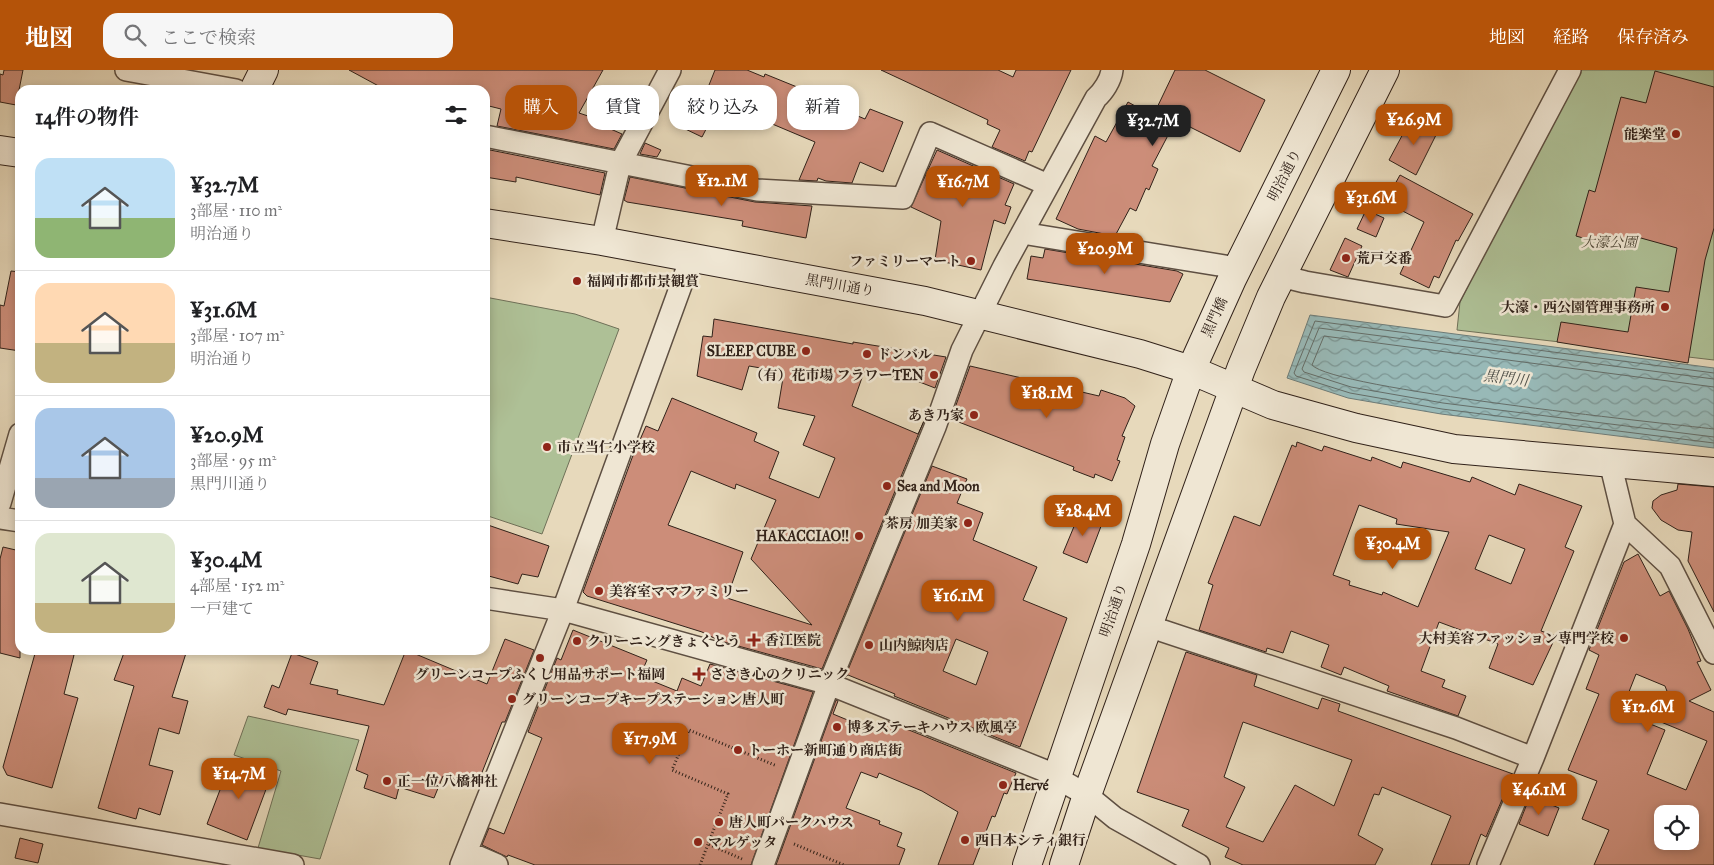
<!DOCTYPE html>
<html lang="ja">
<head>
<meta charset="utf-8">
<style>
	body { margin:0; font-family:"IM FELL Great Primer","Noto Serif JP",serif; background:#f6f6f6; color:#202124; height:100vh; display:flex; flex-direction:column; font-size:19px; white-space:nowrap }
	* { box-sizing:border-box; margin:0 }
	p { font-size:16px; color:#757577 }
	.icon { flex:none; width:28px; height:28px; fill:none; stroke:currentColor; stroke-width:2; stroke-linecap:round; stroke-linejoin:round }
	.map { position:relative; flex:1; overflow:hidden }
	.drawer { position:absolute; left:15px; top:15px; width:475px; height:570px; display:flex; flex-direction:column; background:#fff; border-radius:15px; box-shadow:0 2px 8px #0003 }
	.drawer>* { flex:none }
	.hud { position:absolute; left:505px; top:15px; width:475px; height:45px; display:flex; gap:10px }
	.tools { position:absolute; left:1654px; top:735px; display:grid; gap:10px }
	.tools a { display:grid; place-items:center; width:45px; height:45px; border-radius:10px; background:#fff; box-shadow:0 2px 8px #0003; font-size:25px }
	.price { position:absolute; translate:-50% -42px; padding:0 11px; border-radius:10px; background:#b45309; color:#fff; font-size:16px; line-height:32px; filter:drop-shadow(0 1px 2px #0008) }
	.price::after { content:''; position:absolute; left:50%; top:30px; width:15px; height:11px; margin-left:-8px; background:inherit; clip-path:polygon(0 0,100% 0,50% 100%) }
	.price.active { background:#222; color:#fff }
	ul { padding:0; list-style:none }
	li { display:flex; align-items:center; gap:15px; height:125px; padding:0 20px }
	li+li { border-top:1px solid #e0e0e0 }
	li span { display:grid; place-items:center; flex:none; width:140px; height:100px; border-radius:15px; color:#555 }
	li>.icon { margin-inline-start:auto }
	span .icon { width:60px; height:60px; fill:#fffc; stroke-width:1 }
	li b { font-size:21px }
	h2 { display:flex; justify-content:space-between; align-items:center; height:60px; padding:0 20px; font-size:21px }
	.pill { padding:0 18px; border-radius:15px; background:#fff; box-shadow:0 2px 8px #0003; font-size:18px; line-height:45px }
	.pill.active { background:#b45309; color:#fff }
	header { display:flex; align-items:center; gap:30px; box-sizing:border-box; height:70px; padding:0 25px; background:#b45309; color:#fff }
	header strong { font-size:24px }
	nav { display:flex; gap:28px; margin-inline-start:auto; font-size:18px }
	.search { width:350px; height:45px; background:#f6f6f6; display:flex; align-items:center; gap:12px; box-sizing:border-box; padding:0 18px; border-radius:15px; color:#757577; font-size:19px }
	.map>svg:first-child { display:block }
	.park { fill:#aec096; stroke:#6f7058 }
	.water { fill:url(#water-waves); stroke:#6e7c78 }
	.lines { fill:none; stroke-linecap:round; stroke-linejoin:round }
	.shore { stroke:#646d68; stroke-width:1 }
	.building { fill:#cc8d79; stroke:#302119; fill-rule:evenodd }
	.street-casing { stroke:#5e4f42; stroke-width:24 }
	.secondary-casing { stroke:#302119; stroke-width:30 }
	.path { stroke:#302119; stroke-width:3; stroke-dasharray:1 2.5; stroke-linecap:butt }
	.street { stroke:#efe6d3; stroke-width:21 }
	.secondary { stroke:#efe6d3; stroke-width:28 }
	.poi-dot { fill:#8f2418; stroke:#efe6d3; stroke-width:2 }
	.labels { text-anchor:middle; stroke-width:5; stroke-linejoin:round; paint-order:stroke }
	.poi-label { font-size:14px; font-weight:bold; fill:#302119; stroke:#efe6d3; text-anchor:start }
	.street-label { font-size:14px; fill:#302119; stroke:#efe6d3 }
	.park-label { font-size:14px; font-style:italic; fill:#504938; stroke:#efe6d3 }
	.water-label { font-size:15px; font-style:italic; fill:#4f4f48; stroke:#efe6d3 }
</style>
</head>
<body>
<header>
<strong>地図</strong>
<div class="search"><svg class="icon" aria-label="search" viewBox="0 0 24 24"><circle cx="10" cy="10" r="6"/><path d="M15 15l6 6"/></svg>ここで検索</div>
<nav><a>地図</a><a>経路</a><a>保存済み</a></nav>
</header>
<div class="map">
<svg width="1714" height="795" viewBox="0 0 1714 795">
	<defs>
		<pattern id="water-waves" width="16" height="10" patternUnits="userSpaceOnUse" patternTransform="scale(1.25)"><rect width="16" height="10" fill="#98b9b7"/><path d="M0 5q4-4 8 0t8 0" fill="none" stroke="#7c9694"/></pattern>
	</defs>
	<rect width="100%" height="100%" fill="#e7d9bb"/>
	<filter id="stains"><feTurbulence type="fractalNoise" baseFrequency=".004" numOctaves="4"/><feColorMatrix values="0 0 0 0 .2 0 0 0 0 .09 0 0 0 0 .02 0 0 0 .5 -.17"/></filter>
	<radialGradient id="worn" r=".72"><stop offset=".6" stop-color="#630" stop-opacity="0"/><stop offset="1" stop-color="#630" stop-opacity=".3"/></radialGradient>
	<path class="park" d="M1580,0h134v290l-257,-30 3,-28 85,-168z
		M485,227l90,17 44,15 -77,205 -57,-19z
		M248,646l111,24 -39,119 -62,-11 23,-77 -47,-16z"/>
	<path class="water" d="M1310,245l404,53v80l-273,-34 -93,-16 -61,-20z"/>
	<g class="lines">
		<path class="shore" d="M1714,303l-399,-52 -21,52 2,3 54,17 92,16 272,34
			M1714,309l-395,-51 -17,41 2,3 47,15 92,16 271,34
			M1714,317l-390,-51 -12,29c21,24 349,58 402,64"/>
	</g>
	<path class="building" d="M4,0h19l-7,35 -16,-3v-28l3,1z
		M349,0h254l-24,43 12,4 -1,3 32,14 -8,15 -117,-23 4,-17 -16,-4v-15h-99z
		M715,0h32l17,7 1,-3 32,13 -2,3 70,29 5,-10 33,13 -20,50 -23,-10 -8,21 -26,-2 -8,-3 -1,3 -18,-1 16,-38 -95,-40 -18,35 -25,-12 17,-35 11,5z
		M881,0h117l15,7 3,-7h55l-39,82 -3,-1 -4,10 -33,-14 8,-17 -13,-6 1,-4z
		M1175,0h30l60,30 -25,52 -64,-32 -24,46 6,3 -9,21 -3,-2 -10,23 -6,-3 -15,28 -37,-7 -22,-10 39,-83 11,6 22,-40 25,14z
		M1655,1l59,16v141l-9,32 -17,103 -131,-21 4,-20 67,10 8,-45 33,5 8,-44 -47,-13 -5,15 -49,-14 13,-46 6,2 26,-95 25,6z
		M1412,47l26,14 -22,44 -27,-15z
		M645,73l16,7 -4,7 -17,-3z
		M485,79l120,24 -5,22 -84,-18v5l-31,-5z
		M937,80l77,34 -9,21 6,2 -6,17 -11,-4 -13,50 -46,-10 6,-39 -30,-14z
		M1400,105l73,39 -15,27 -2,-1 -17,38 -5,-2 -5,12 -29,-14 24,-52 -39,-20z
		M630,107l125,25 57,4 -6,32 -64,-12 1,-5 -116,-19 -3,-2z
		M1366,140l18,8 -8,19 -19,-8z
		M1345,168l17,8 -14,31 -18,-7z
		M1045,179l132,22 6,3 -13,28 -143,-23 4,-23 12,2z
		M11,201l9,1v79l-20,-3v-43l4,1z
		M714,249l139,25v-2l93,15 -11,31 -18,-7 -53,-9 -12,34 66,28 7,-15 -2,4 -101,246 -102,-28 -18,-9 -115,-36 -4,-4 49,-134 14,-32 12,5 14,-33 85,35 -3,8 25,11 -10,26 50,20 16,-40 -32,-13 12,-29 -37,-8 6,-36 -35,-6 -7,24 -45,-14 6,-40 9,1zM691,401l44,18 1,-5 40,16 -25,59 61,66 -85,-27 16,-46 -75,-27z
		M970,296l129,30 2,-6 24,8 10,8 -13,30 3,1 -8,23 3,1 -8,20 -17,-7 -1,4 -21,-8 1,-3 -123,-48z
		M1297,372l25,9 2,-5 47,15 1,-4 29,11 2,-6 67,20 2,-5 43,18 4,-11 63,22 -17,41 9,4 -33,80 15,5 -23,49 -44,-17 9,-24 -59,-22 -18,49 24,9 -3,7 24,9 -8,20 -71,-25 2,-5 -45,-19 -3,8 -20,-8 8,-22 -38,-14 -8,22 -16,-5 -1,4 -67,-22 14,-45 -5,-2 26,-67 26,10 32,-81 4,2zM1359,435l38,14 -1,5 53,8 -31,75 -35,-15 -1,3 -33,-10 1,-4 -17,-6zM1489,465l36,14 -14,35 -36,-15z
		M932,396l35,13 -10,24 26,10 -10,27 64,27 -14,33 44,18 -47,129 -126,-51 1,-2 -47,-19 -3,2zM956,569l32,13 -12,33 -33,-14z
		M1678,414l36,3v125l-26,-51 4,-29 -14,-2 -17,-10 -9,-12 1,-7 8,-6 16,-5z
		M1080,442l23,9 -16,42 -24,-10z
		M485,454l64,22 -11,31 -16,-3 -4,10 -33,-9z
		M3,477l17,4v107l-20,-5v-94z
		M1638,484l22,42 9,-5 19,38 13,32 -4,1 14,28 -22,11 25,11v153h-120l15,-35 -27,-11 15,-38 -29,-11 31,-76 -13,-5 13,-34 -10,-5 35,-88zM1636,604l29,12 5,13 -9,23 46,19 -21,49 -39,-16 18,-44 -44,-18zM1662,744h28v27h-28z
		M573,560l74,30 -7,16 37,15 5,-13 19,8 9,-22 103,28 -62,173h-216l-27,-10 -1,2 -25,-12 7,-17 15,6 38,-96 -14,-6 29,-74 4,2z
		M505,569l29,11 -29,72h-3l-25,63 -34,-9 -9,22 -35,-11 -3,12 -32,-11 4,-13 -12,-5 13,-44 -81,-17 -2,6 -22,-8 8,-22 7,3 13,-35 26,9 -8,22 28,6 -1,4 47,11 22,-55 81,34z
		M36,580h33l-1,3 6,2 -10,39 14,4 -26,90 -45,-13 -4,-8z
		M125,580h62l-15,47 16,4 -9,33 -20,-6 -10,37 24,6 -13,44 -21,-7 -3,11 -38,-11 36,-122 -20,-6z
		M1186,582l71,23 -3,11 64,23 4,-11 18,6 -2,7 175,63 -27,63 -5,-3 -12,31h-38l20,-49 -69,-29 -3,8 -5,-1 -16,41 25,14 -8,16h-132l-18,-8 4,-9 -47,-22 7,-16 -52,-18zM1243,652l109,38 -18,46 -39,-21 -32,57 -37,-15 19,-40 -21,-10z
		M836,630l2,1 -5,13 46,19 5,-13 132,53 -9,21 -3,-1 -9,24 -3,-1 -19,49h-35l20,-53 -36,-21 -43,-18 -2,5 -16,-6 -15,36 34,13 -1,3 23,9 -5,13 8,3 -6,16h-123z
		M231,691l40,15 -24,64 -40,-16z
		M1530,726l29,12 -11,28 -29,-12z
		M20,768l23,6 -5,19 -23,-5z"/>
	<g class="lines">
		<defs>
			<path id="street" d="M126,0l110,20
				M485,66l272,54 146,8 27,-65 118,52
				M1022,163l215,35
				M602,171l18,-77 50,-94
				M1281,206l24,6 140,24 125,-236
				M1610,392l15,62 45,42 44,87
				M0,433l20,-69
				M0,448l20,3
				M485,528l78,12 266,74 214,86 44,25 28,23 84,47
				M1148,556l308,102 77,30
				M0,744l293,51
				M467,782l30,13
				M461,795l102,-255 128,-352
				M763,795l66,-181 106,-257 27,-77 42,-84 92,-168c7,-6 15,-18 16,-28
				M1488,795l45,-107 92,-234"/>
			<path id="secondary" d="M254,20l10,-20
				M0,80l20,3
				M485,153l117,18 323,60 215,53 51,16 82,35 83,23 98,21 260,23
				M1027,795l109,-321 29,-100 26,-74 41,-91 104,-209
				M1064,795l23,-70 154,-426 30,-72 114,-227"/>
		</defs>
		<use href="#street" class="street-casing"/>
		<use href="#secondary" class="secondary-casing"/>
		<path class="path" d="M794,774l50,21
			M742,789l-34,-15 20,-50 -56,-24 17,-40 88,36
			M700,795l8,-21"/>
		<use href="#street" class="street"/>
		<use href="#secondary" class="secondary"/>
	</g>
	<g class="poi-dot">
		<circle cx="1676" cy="64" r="5"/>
		<circle cx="1346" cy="188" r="5"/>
		<circle cx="971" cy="191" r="5"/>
		<circle cx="577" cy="211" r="5"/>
		<circle cx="1665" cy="237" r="5"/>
		<circle cx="806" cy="281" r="5"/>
		<circle cx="867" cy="284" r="5"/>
		<circle cx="934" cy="305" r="5"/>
		<circle cx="974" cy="345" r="5"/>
		<circle cx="547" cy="377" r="5"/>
		<circle cx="887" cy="416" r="5"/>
		<circle cx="968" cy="453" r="5"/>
		<circle cx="859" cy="466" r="5"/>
		<circle cx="599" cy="521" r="5"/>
		<circle cx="1624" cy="568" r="5"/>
		<path d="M751.5 562.5h5v5h5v5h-5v5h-5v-5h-5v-5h5z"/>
		<circle cx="577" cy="571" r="5"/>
		<circle cx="869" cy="575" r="5"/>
		<circle cx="540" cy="588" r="5"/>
		<path d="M696.5 596.5h5v5h5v5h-5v5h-5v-5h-5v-5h5z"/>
		<circle cx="512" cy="629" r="5"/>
		<circle cx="837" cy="657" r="5"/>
		<circle cx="738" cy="680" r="5"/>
		<circle cx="387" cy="711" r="5"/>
		<circle cx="1003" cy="715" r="5"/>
		<circle cx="719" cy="752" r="5"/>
		<circle cx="965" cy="770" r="5"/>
		<circle cx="698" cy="772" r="5"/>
	</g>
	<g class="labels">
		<g class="poi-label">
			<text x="1666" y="69" text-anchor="end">能楽堂</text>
			<text x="1356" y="193">荒戸交番</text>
			<text x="961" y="196" text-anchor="end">ファミリーマート</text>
			<text x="587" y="216">福岡市都市景観賞</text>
			<text x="1655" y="242" text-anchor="end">大濠・西公園管理事務所</text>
			<text x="796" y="286" text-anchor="end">SLEEP CUBE</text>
			<text x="877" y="289">ドンバル</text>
			<text x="924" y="310" text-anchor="end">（有）花市場 フラワーTEN</text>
			<text x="964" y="350" text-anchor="end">あき乃家</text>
			<text x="557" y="382">市立当仁小学校</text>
			<text x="897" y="421">Sea and Moon</text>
			<text x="958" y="458" text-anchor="end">茶房 加美家</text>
			<text x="849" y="471" text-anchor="end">HAKACCIAO!!</text>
			<text x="609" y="526">美容室ママファミリー</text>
			<text x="1614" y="573" text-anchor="end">大村美容ファッション専門学校</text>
			<text x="765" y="575">香江医院</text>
			<text x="587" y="576">クリーニングきょくとう</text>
			<text x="879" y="580">山内鯨肉店</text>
			<text x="540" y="609" text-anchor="middle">グリーンコープふくし用品サポート福岡</text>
			<text x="710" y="609">ささき心のクリニック</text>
			<text x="522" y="634">グリーンコープキープステーション唐人町</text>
			<text x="847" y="662">博多ステーキハウス 欧風亭</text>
			<text x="748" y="685">トーホー新町通り商店街</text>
			<text x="397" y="716">正一位 八橋神社</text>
			<text x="1013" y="720">Hervé</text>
			<text x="729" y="757">唐人町パークハウス</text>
			<text x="975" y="775">西日本シティ銀行</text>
			<text x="708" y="777">マルゲッタ</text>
		</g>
		<g class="street-label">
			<text transform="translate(1284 105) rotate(-63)" y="5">明治通り</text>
			<text transform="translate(840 215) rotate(10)" y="5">黒門川通り</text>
			<text transform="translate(1214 247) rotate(-65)" y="5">黒門橋</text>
			<text transform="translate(1113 540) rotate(-71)" y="5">明治通り</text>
		</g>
		<g class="park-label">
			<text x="1609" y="177">大濠公園</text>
		</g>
		<g class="water-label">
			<text transform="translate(1506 308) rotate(7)" y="5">黒門川</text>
		</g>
	</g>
	<rect width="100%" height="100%" filter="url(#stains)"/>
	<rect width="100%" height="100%" fill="url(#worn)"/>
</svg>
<div class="tools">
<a><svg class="icon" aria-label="locate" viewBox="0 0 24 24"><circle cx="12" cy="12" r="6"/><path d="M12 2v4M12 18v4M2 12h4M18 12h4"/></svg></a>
</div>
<b class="price" style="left:1414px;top:76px">¥26.9M</b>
<b class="price active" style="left:1153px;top:77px">¥32.7M</b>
<b class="price" style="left:722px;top:137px">¥12.1M</b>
<b class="price" style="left:963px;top:138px">¥16.7M</b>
<b class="price" style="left:1371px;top:154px">¥31.6M</b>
<b class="price" style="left:1105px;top:205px">¥20.9M</b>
<b class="price" style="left:1047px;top:349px">¥18.1M</b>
<b class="price" style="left:1083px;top:467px">¥28.4M</b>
<b class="price" style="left:1393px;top:500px">¥30.4M</b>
<b class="price" style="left:958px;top:552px">¥16.1M</b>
<b class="price" style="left:1648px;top:663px">¥12.6M</b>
<b class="price" style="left:650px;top:695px">¥17.9M</b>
<b class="price" style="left:239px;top:730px">¥14.7M</b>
<b class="price" style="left:1539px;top:746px">¥46.1M</b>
<div class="hud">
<a class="pill active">購入</a>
<a class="pill">賃貸</a>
<a class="pill">絞り込み</a>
<a class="pill">新着</a>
</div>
<section class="drawer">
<h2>14件の物件<svg class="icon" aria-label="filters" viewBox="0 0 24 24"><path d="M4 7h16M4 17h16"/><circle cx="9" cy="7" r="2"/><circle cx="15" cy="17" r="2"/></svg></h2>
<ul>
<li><span style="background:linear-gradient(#bfe0f5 60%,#8fb573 0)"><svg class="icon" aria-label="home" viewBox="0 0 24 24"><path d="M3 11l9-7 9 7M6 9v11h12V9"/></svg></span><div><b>¥32.7M</b><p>3部屋 · 110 m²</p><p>明治通り</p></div></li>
<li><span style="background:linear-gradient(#ffd9b3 60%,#c2b280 0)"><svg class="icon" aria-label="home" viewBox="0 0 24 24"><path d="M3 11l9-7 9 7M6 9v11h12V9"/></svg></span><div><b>¥31.6M</b><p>3部屋 · 107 m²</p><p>明治通り</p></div></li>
<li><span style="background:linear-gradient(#a9c7e8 70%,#9aa5b1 0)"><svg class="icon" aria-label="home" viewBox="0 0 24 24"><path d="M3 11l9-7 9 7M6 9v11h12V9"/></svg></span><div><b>¥20.9M</b><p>3部屋 · 95 m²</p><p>黒門川通り</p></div></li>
<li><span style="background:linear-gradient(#dfe7d0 70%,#c2b280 0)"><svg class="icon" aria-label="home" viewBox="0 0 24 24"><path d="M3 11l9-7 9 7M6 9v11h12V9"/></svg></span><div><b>¥30.4M</b><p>4部屋 · 152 m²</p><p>一戸建て</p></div></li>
</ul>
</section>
</div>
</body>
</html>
